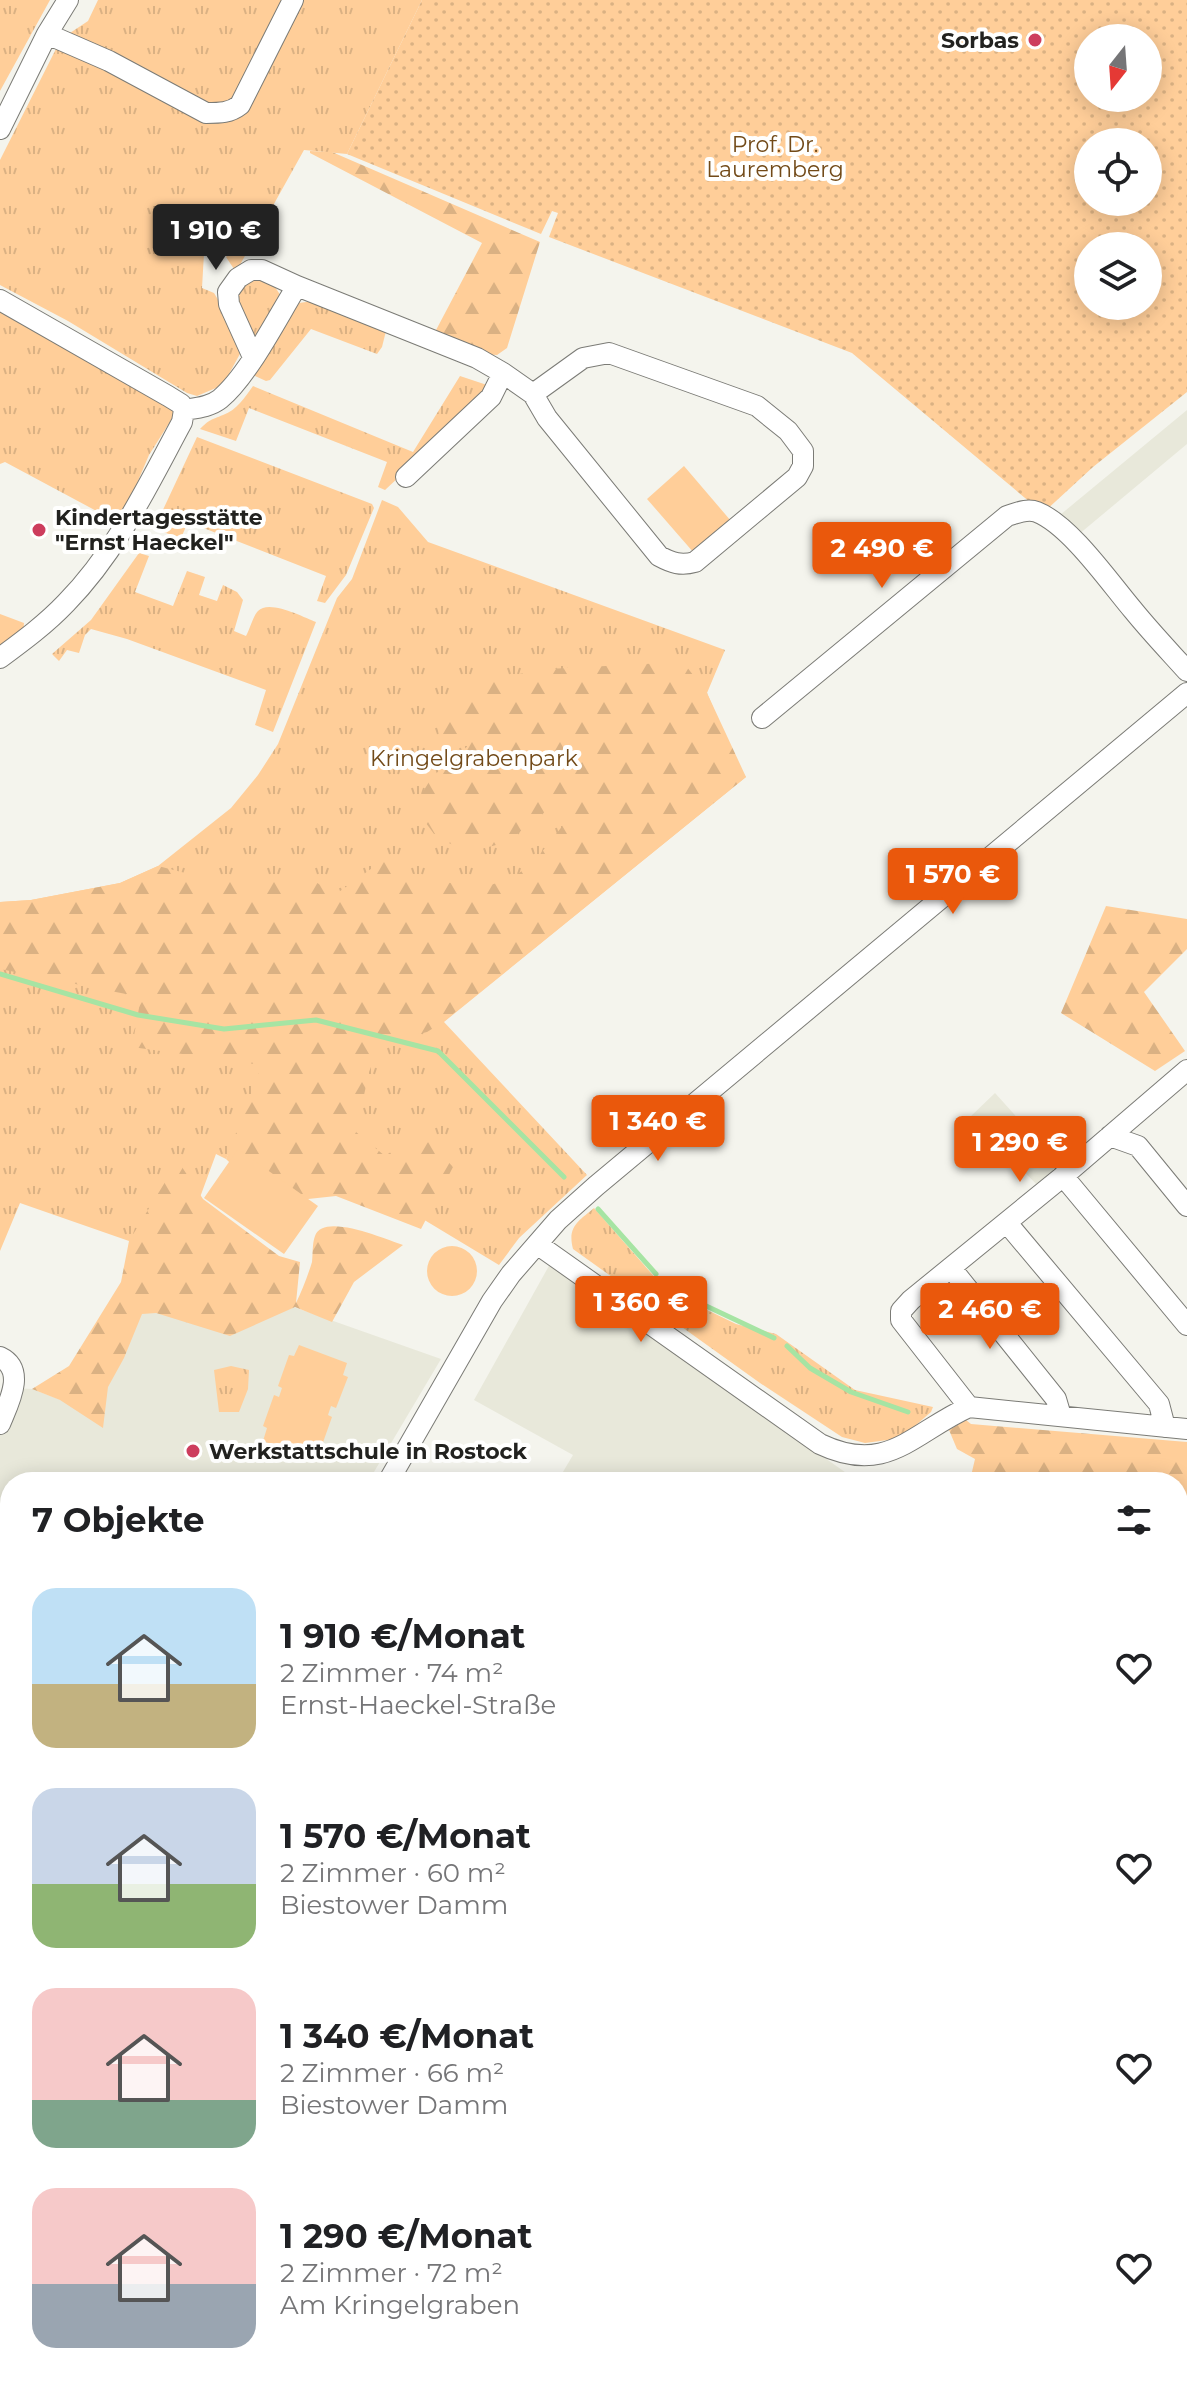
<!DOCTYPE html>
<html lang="de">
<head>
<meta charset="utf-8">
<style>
	body { margin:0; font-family:Montserrat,sans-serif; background:#f6f6f6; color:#202124; height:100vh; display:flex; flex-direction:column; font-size:30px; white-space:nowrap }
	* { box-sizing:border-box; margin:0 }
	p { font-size:26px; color:#757577 }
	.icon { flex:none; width:44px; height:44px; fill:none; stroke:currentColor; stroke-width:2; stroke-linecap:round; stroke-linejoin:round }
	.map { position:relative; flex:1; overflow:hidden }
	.sheet { position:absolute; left:0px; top:1472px; width:1188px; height:912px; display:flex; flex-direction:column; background:#fff; border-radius:32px 32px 0 0; box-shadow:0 4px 20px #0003 }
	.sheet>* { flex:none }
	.needle { width:52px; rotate:197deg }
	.fabs { position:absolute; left:1074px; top:24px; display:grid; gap:16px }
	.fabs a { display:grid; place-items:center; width:88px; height:88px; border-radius:50%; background:#fff; box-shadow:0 4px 20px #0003; font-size:40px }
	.price { position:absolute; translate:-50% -68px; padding:0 18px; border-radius:8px; background:#ea580c; color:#fff; font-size:26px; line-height:52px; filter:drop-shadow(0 2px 4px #0008) }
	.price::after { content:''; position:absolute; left:50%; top:48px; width:24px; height:18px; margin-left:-12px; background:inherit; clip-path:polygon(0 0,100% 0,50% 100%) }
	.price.on { background:#222; color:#fff }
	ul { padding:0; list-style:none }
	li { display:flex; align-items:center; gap:24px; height:200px; padding:0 32px }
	li span { display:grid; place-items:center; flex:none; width:224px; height:160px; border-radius:24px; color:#555 }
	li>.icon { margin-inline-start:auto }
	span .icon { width:96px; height:96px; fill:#fffc; stroke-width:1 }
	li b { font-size:34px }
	h2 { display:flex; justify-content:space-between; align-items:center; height:96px; padding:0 32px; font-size:34px }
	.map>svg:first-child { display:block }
	.built { fill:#e8e8da }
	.grass { fill:url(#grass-tufts) }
	.forest { fill:url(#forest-firs) }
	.garden { fill:url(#garden-dots); fill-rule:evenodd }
	.pitch { fill:#ffce99 }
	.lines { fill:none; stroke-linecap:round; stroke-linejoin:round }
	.stream { stroke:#a6e4a3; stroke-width:5 }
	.street-casing { stroke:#7b7b76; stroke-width:22 }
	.primary-casing { stroke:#cecece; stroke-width:34 }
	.street { stroke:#fff; stroke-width:20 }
	.primary { stroke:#d6e8b7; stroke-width:32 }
	.tram { stroke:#878783; stroke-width:2 }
	.poi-dot { fill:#cd3d5d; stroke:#fffffe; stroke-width:3 }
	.labels { text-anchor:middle; stroke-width:8; stroke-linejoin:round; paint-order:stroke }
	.poi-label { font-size:22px; font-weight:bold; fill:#22221f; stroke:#fffffe; text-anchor:start }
	.park-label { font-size:22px; fill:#724a18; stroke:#fffffe }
</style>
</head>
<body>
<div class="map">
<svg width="1187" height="2384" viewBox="0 0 1187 2384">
	<defs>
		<pattern id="grass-tufts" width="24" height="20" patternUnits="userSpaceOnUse" patternTransform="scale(2)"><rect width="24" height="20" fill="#ffce99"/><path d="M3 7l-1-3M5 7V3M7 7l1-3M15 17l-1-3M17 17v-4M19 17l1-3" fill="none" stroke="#dab183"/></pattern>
		<pattern id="forest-firs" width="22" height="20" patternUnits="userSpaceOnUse" patternTransform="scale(2)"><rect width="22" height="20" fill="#ffce99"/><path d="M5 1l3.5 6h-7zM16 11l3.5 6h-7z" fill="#dab183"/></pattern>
		<pattern id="garden-dots" width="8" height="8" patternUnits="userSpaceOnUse" patternTransform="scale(2)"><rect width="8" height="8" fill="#ffce99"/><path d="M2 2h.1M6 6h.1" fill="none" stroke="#dab183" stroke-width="1.8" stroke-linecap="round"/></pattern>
	</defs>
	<rect width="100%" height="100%" fill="#f4f4ed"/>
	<path class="built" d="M1187,410v34l-109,91 -18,-20z
		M995,1093l72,80 -23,19 -74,-75z
		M550,1264l309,218h-302l16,-27 -99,-55z
		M175,1265l266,94 -73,123h-358v129l-10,-3v-184l14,-36 18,1 29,11z"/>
	<path class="grass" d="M0,0h50l-50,91z
		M98,0h324l-75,154 -43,-4 -68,122 -10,-15 10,-10 2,-23 -6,-7 -12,-4 -3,10 -11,-4 -4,69 12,5 6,10 21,49 -18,33 -26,11 -10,-3 -119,-72 -68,-36v-125l61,-121 27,-18z
		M259,278l14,6 8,12 -26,45 -18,-31v-17l12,-14z
		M313,301l73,30 -4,16 -5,7 -66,-25 -41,51 -4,1 -13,-6 46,-72z
		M0,310l178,99 -29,46 -17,40 -15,27 -112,-60 -5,2z
		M460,376l30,10 -4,10 -101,94 -7,-3 9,-25 -138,-54 -13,33 -36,-12c10,-10 11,-9 23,-14 14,-5 22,-18 30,-29l160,66z
		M197,437l175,67 2,4 -28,67 -21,28 -8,-2 9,-25 -138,-54 -7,16 -27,-9z
		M382,500l16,7 30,35 297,108 -18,43 31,73 8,11 -302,245 143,153 -68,63 -20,27 -184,-111 -82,-10 -7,15 -10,-5 -41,111 -46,-24 -109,-38 -20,48v-349l31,-2 89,-17 38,-17 73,-58 27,-33 20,-31 59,-146 15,-19z
		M139,553l10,3 -14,36 38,14 14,-35 18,6 -6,18 18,6 6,-16 14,7 6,8 -9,31 12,5c4,-7 7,-20 12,-25 11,-12 45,6 58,11l-43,110 -18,-7 11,-35 -139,-51 -36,-10 -6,6 -6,18 -12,-3 -8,11 -7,-7 39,-34z
		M594,1208l72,82 70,34 40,10 79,56 78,17 -2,5 -23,20 -13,7 -30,4 -23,-6 -82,-54 -187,-134c-6,-23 6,-28 21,-41z
		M231,1366l18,4 -1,19 -9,23h-20l-5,-42z
		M971,1476h216v255l-9,20v-269h-209z
		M0,1649l10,3v398l-10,-3z
		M0,2287l10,4v83h166l15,10h-191z
		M716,2374h72l15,10h-93z"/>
	<path class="forest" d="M310,151l22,1 208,90 -33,106 -10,7 -17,-1 -45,-22 47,-89 -172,-90z
		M0,614l24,9 -1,13 -23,17z
		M683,662l24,31 39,84 -303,245 -16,10 -42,10 -9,12 -7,18 -13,60 29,24 16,-11 29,-3 23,25 -32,62 -85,-33 -65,7 -45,-44 36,-94 -130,-18 9,-50 -141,-28v-67l31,-2 89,-17 38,-17 39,10 105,-2 34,20 46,-33 46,19 55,7 28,-8 23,-17 41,-52 -13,-12 -55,44 -37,10 -33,-14 -17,-23 -2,-15 14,-23 37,-32h-29l-3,-26 47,-39 64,-11z
		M1106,906l81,13v30l-43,43 41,59 -30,20 -94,-58z
		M178,1161l25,38 76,57 21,6 -4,41c6,-12 12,-28 16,-41 1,-8 0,-18 3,-26 8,-24 70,3 88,9l-49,37 -22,40 -37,-15 -65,29 -74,-23 -14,1 -18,44 -16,29 -5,41 -43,-28 -28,-11 37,-23 52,-84 8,-41z
		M966,1420l5,4 216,18v34h-216l4,-17 -18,-10 -8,-19z
		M1178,1974l9,5v251l-9,13z
		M0,2073l10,4v45l-10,19z
		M0,2287l10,3v41l-10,-4z
		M59,2374h124l15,10h-123z"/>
	<path class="garden" d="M422,0h765v392l-94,75 -50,46 -191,-160 -303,-116 9,-24 -6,-2 -11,23 -194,-80zM1088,38h60v60h-60zM1088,142h60v60h-60zM1088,246h60v60h-60z
		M1187,1731v213l-9,-3v-190z
		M1187,2230v86l-2,3 2,2v63h-110l7,-10h94v-131z"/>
	<path class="pitch" d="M684,466l47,55 -37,32 -47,-54z
		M238,1149l80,57 -34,48 -80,-56z
		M427 1271a25 25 0 1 1 50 0a25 25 0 1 1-50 0Z
		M299,1345l48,18 -4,12 5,2 -12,31 -5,-2 -3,9 4,2 -11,31 -5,-1 -5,12 -48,-18 4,-13 -4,-2 11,-31 5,2 3,-9 -4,-2 11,-31 5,1z"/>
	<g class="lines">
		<path class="stream" d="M0,974l138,41 86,14 92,-9 122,31 126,126
			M598,1209l58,65
			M666,1287l108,51
			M787,1346l23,22 41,24 57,20"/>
		<defs>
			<path id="street" d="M47,34l62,27 97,52c14,0 24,0 34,-8l53,-105
				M0,129l47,-95 21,-34
				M0,300l168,96 13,8 3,6 -2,12c-34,63 -65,129 -116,181 -20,21 -43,38 -66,55
				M253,357l-24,-53 -1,-12 10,-14 13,-8h11l35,16
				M184,410c12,-2 26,-3 36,-11 28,-23 57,-81 77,-113l180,72 26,15 30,21 14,24 112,138c13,7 22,10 36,6l102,-85 6,-11v-15l-15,-20 -31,-25 -148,-53 -26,5 -50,36
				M406,477l85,-80 12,-24
				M762,718l245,-202c10,-3 20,-8 30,-4 33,13 73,71 96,98 17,21 36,41 54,61
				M1110,1136l28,10 49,60
				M1063,1176l124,149
				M1007,1223l152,181 6,23
				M537,1244l283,200c67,32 92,-11 149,-37l218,22
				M951,1268l105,131 5,17
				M0,1357c27,13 8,47 0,67
				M969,1407l-68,-87v-9l10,-11 156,-127 120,-103
				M388,1482l104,-181 19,-27 47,-54 38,-34 591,-493
				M0,1620l10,3
				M0,1750l10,-2
				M0,2066l10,3
				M0,2175l10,-18"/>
			<path id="primary" d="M0,2199l10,5
				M0,2262l10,4
				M219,2374l15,10
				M300,2374l14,10"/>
		</defs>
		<use href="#street" class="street-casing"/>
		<use href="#primary" class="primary-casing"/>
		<use href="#street" class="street"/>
		<use href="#primary" class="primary"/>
		<path class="tram" d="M0,2232l10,6
			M250,2374l15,10"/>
	</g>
	<g class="poi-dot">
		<circle cx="1035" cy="40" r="8"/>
		<circle cx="39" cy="530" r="8"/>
		<circle cx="193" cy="1451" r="8"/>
	</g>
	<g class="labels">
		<g class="poi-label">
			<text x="1019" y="48" text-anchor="end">Sorbas</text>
			<text x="55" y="525">Kindertagesstätte<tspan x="55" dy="25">"Ernst Haeckel"</tspan></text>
			<text x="209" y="1459">Werkstattschule in Rostock</text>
		</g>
		<g class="park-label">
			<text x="775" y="152">Prof. Dr.<tspan x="775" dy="25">Lauremberg</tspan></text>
			<text x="474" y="766">Kringelgrabenpark</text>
		</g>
	</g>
</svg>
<div class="fabs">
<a><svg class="needle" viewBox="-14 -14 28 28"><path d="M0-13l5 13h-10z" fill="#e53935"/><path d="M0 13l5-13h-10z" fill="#757577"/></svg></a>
<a><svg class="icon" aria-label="locate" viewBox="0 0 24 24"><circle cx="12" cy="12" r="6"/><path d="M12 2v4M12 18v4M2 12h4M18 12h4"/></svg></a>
<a><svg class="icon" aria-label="layers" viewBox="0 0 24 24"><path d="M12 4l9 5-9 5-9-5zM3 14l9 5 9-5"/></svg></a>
</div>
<b class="price on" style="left:216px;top:272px">1 910 €</b>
<b class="price" style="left:882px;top:590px">2 490 €</b>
<b class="price" style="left:953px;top:916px">1 570 €</b>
<b class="price" style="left:658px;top:1163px">1 340 €</b>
<b class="price" style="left:1020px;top:1184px">1 290 €</b>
<b class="price" style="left:641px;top:1344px">1 360 €</b>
<b class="price" style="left:990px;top:1351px">2 460 €</b>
<section class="sheet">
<h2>7 Objekte<svg class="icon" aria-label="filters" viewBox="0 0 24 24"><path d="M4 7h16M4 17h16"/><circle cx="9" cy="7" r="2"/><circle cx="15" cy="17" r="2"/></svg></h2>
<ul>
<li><span style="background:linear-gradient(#bfe0f5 60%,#c2b280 0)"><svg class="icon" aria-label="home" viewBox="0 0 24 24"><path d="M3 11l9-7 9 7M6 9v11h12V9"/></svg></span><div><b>1 910 €/Monat</b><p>2 Zimmer · 74 m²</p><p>Ernst-Haeckel-Straße</p></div><svg class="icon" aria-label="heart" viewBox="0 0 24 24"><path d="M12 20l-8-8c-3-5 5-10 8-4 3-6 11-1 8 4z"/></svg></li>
<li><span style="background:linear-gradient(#c9d6e8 60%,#8fb573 0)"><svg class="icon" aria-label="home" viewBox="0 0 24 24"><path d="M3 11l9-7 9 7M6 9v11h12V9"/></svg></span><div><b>1 570 €/Monat</b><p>2 Zimmer · 60 m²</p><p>Biestower Damm</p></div><svg class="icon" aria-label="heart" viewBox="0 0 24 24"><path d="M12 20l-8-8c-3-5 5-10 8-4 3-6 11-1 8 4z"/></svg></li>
<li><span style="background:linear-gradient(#f6c9c9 70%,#7fa58c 0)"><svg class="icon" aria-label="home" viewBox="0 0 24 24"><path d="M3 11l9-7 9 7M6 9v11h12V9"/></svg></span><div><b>1 340 €/Monat</b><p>2 Zimmer · 66 m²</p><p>Biestower Damm</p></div><svg class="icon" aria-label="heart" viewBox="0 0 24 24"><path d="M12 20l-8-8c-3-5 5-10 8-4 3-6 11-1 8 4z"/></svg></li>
<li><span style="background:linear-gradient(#f6c9c9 60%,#9aa5b1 0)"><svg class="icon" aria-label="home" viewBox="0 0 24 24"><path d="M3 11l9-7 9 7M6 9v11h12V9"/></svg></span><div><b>1 290 €/Monat</b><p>2 Zimmer · 72 m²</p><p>Am Kringelgraben</p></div><svg class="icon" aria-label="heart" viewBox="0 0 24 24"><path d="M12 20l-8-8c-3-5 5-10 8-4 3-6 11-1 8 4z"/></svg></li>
</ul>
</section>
</div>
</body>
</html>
